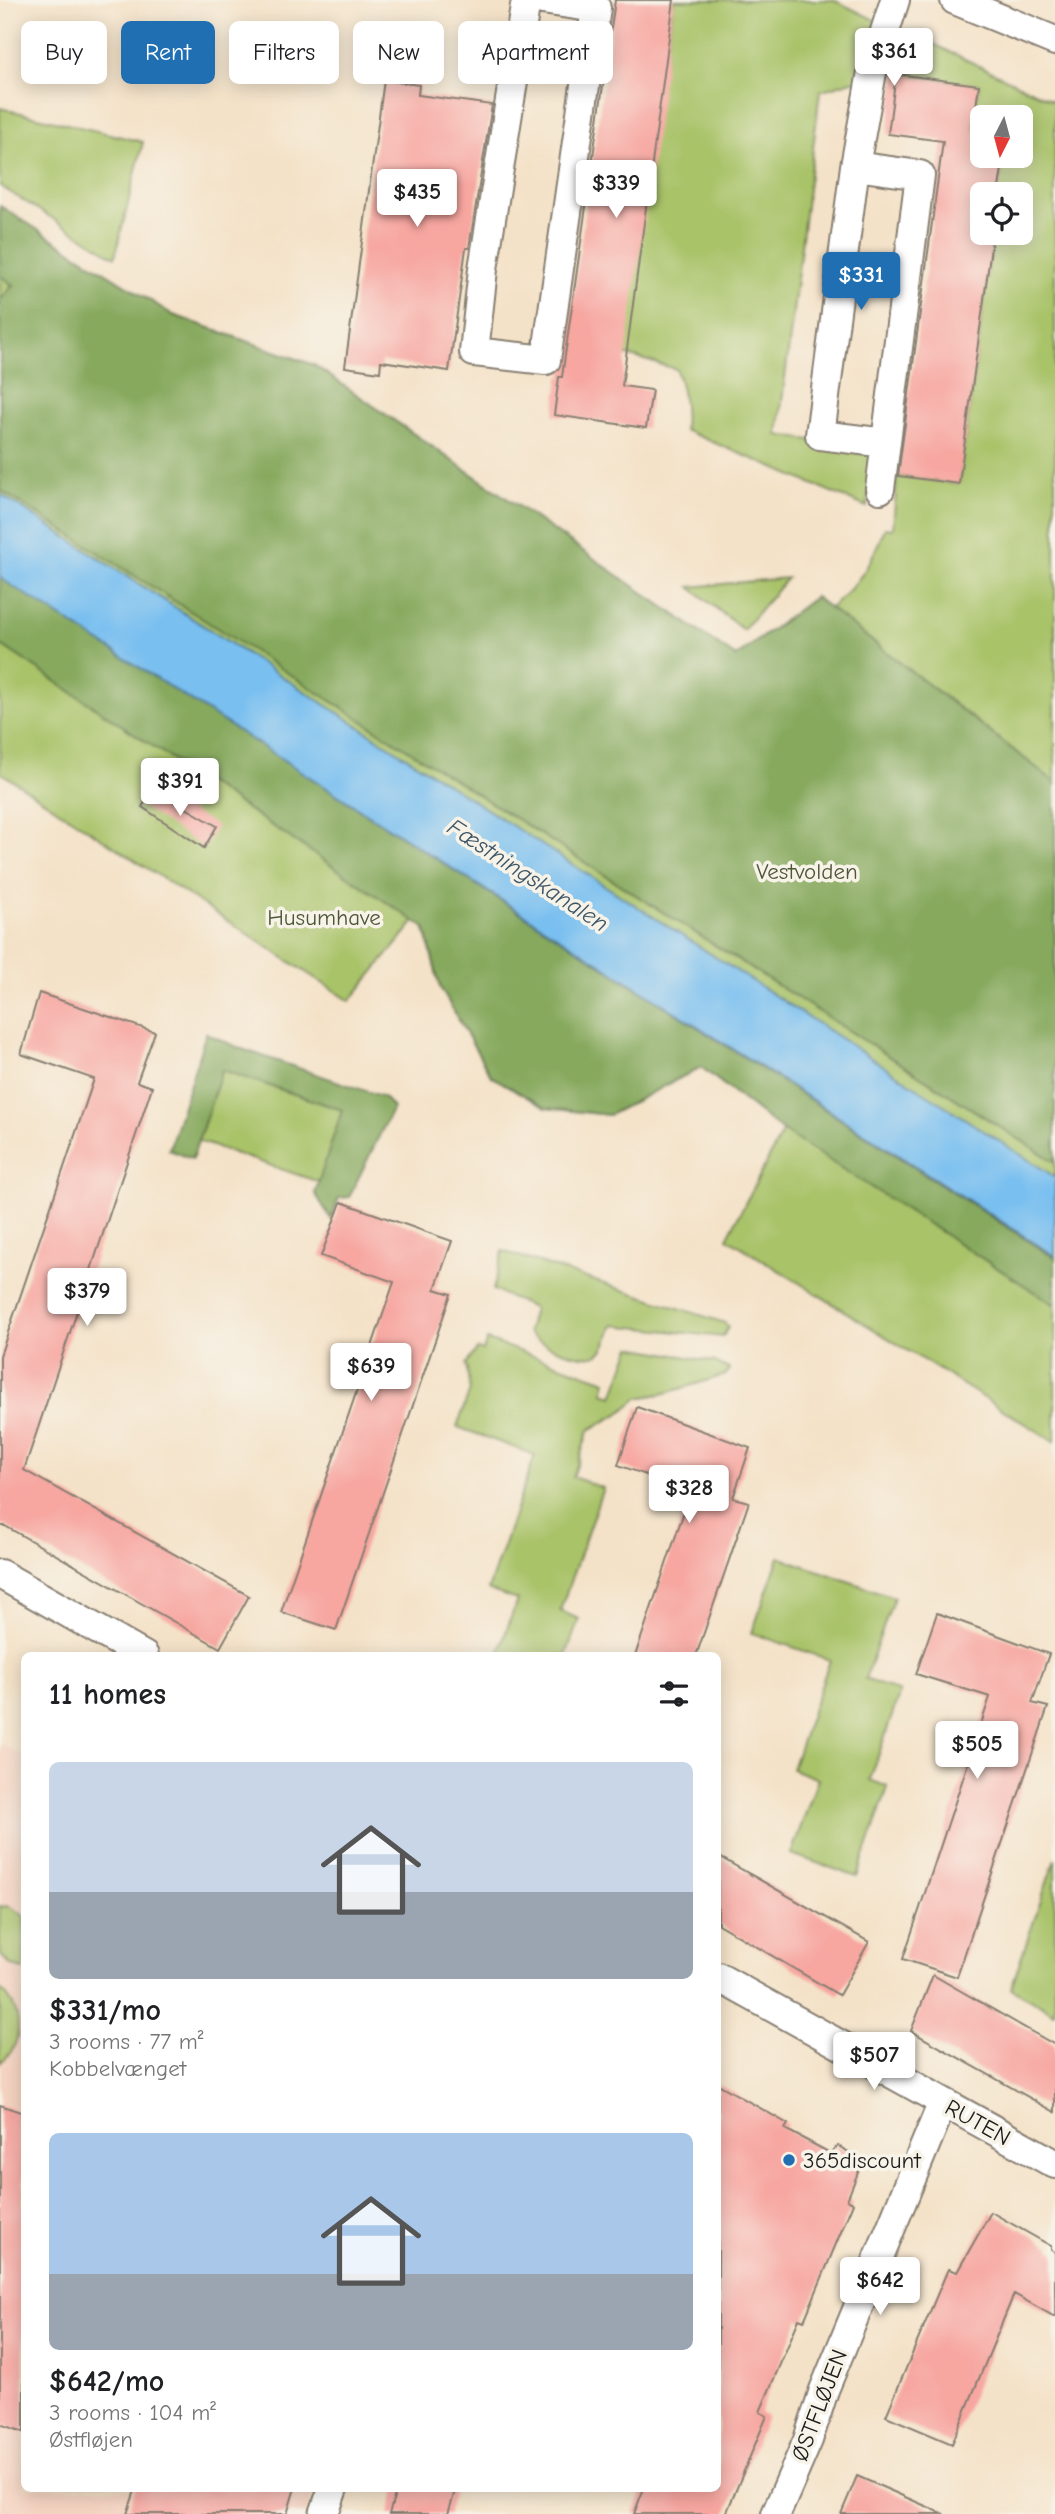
<!DOCTYPE html>
<html lang="en">
<head>
<meta charset="utf-8">
<style>
	body { margin:0; font-family:"Comic Neue",sans-serif; background:#f2f2f2; color:#202124; height:100vh; display:flex; flex-direction:column; font-size:26px; white-space:nowrap }
	* { box-sizing:border-box; margin:0 }
	p { font-size:23px; color:#757577 }
	.icon { flex:none; width:38px; height:38px; fill:none; stroke:currentColor; stroke-width:2; stroke-linecap:round; stroke-linejoin:round }
	.map { position:relative; flex:1; overflow:hidden }
	.sheet { position:absolute; left:21px; top:1652px; width:700px; height:840px; display:flex; flex-direction:column; background:#fff; border-radius:10px; box-shadow:0 4px 18px #0003 }
	.sheet>* { flex:none }
	.top-card { position:absolute; left:21px; top:21px; width:700px; height:63px; display:flex; gap:14px }
	.needle { width:46px; rotate:186deg }
	.buttons { position:absolute; left:970px; top:105px; display:grid; gap:14px }
	.buttons a { display:grid; place-items:center; width:63px; height:63px; border-radius:10px; background:#fff; box-shadow:0 4px 18px #0003; font-size:35px }
	.price { position:absolute; translate:-50% -60px; padding:0 16px; border-radius:7px; background:#fff; color:#222; font-size:23px; line-height:46px; filter:drop-shadow(0 2px 4px #0008) }
	.price::after { content:''; position:absolute; left:50%; top:42px; width:21px; height:16px; margin-left:-10px; background:inherit; clip-path:polygon(0 0,100% 0,50% 100%) }
	.price.selected { background:#1f6fb2; color:#fff }
	ul { padding:0; list-style:none }
	li { display:grid; align-content:center; gap:14px; height:371px; padding:0 28px }
	li span { display:grid; place-items:center; height:217px; border-radius:10px; color:#555 }
	li>.icon { margin-inline-start:auto }
	span .icon { width:126px; height:126px; fill:#fffc; stroke-width:1 }
	li b { font-size:30px }
	h2 { display:flex; justify-content:space-between; align-items:center; height:84px; padding:0 28px; font-size:30px }
	.chip { padding:0 24px; border-radius:10px; background:#fff; box-shadow:0 4px 18px #0003; font-size:24px; line-height:63px }
	.chip.selected { background:#1f6fb2; color:#fff }
	.map>svg:first-child { display:block }
	.built { fill:#f5d3c1 }
	.green { fill:#a9c369; stroke:#627042; stroke-width:2 }
	.forest { fill:#86a95d; stroke:#51623c; stroke-width:2 }
	.water { fill:#79bff0; stroke:#4a6e86; stroke-width:2 }
	.building { fill:#f7a6a0 }
	.lines { fill:none; stroke-linecap:round; stroke-linejoin:round }
	.minor-casing { stroke:#887f72; stroke-width:32 }
	.minor { stroke:#fff; stroke-width:28 }
	.poi-dot { fill:#1f6fb2; stroke:#f7f3e8; stroke-width:2.5 }
	.labels { text-anchor:middle; stroke-width:7; stroke-linejoin:round; paint-order:stroke }
	.park-label { font-size:23px; fill:#4d5637; stroke:#f7f3e8 }
	.street-label { font-size:23px; fill:#1c1c1c; stroke:#f7f3e8 }
	.poi-label { font-size:23px; fill:#1c1c1c; stroke:#f7f3e8; text-anchor:start }
	.water-label { font-size:24px; font-style:italic; fill:#3d5566; stroke:#f7f3e8 }
</style>
</head>
<body>
<div class="map">
<svg width="1055" height="2514" viewBox="0 0 1055 2514">
	<rect width="100%" height="100%" fill="#f7f3e8"/>
	<filter id="ink" filterUnits="userSpaceOnUse"><feTurbulence type="fractalNoise" baseFrequency=".0143" numOctaves="2"/><feDisplacementMap in="SourceGraphic" scale="14" xChannelSelector="R" yChannelSelector="G"/><feConvolveMatrix kernelMatrix="1 2 1 2 8 2 1 2 1" color-interpolation-filters="sRGB"/></filter>
	<filter id="wash" filterUnits="userSpaceOnUse"><feTurbulence type="fractalNoise" baseFrequency=".00686" numOctaves="4" result="noise"/><feDisplacementMap in="SourceGraphic" scale="28" xChannelSelector="R" yChannelSelector="G"/><feGaussianBlur stdDeviation="1.57" result="paint"/><feColorMatrix in="noise" values="0 0 0 0 0 0 0 0 0 0 0 0 0 0 0 0 0 1.4 0 .05"/><feComposite in="paint" operator="in"/></filter>
	<g filter="url(#wash)">
		<rect width="100%" height="100%" fill="#f4e2c8"/>
		<path class="built" d="M0,1743l24,14v731l290,1 -8,25h-306z"/>
		<path class="green" d="M674,0h160l43,21 -18,58 -39,12 -42,344 97,15 -8,57 -183,-77c2,-21 -1,-41 -8,-61l-56,-16z
			M906,31l149,71v1340l-328,-204 56,-107 -82,-64 -92,48 -63,-7 -55,-32 -51,-89 -19,-73 -71,87 -350,-229v-566l173,109 141,50 422,292 79,-60 15,11c31,-25 40,-44 55,-80l8,1 4,-53 62,8 34,-251h27v-39h-22l6,-38h16v-39h-38v13l-9,-1 6,-44 -83,-11z
			M0,108l143,34 -28,115 -115,-71z
			M787,578l-44,52 -53,-43z
			M222,1070l121,40 -24,72 -121,-41z
			M503,1251l222,72 3,4 -5,10 -110,-12c-4,9 -6,23 -15,29 -12,9 -62,-10 -70,-22l6,-24 -41,-18z
			M487,1340l119,41 -3,12 10,3 18,-49 84,15 14,7 -3,6 -60,18 -28,5 -18,15 -31,17 -16,47 30,11 -43,123 19,8 -13,36h-68l19,-55 -29,-10 47,-135 -78,-28 13,-37 -4,-26 11,-15 6,2z
			M779,1557l115,40 -29,82 35,13 -30,88 18,7 -31,90 -66,-23 27,-75 -26,-10 38,-109 -78,-27z
			M1055,1859v154l-44,-25z
			M9,1906l15,10v54l-13,-5 -11,-10v-48z
			M0,1989c23,16 25,59 0,73z"/>
		<path class="forest" d="M0,206l173,109 141,50 422,292 79,-60 240,185v380l-1055,-672v-190l13,-15 -13,-9z
			M0,577l1055,681v47l-272,-174 -82,-64 -92,48 -63,-7 -55,-32 -51,-89 -15,-59 -425,-284z
			M206,1033l33,15 145,49 9,11 -44,89 -10,1 -8,21 -16,-26 27,-83 -120,-40 -30,89 -23,-9z"/>
		<path class="water" d="M0,494l1055,683v79l-1055,-678z"/>
		<g id="blocks">
			<path class="building" d="M615,0h59l-52,386 30,4 -6,38 -92,-13 5,-38h3z
				M896,74l83,11 -6,44 9,1v26h22l-6,38h-16v39h11l-34,251 -61,-8 45,-335 -55,-7z
				M384,80l35,5 -1,10 74,10 -23,143h-3l-17,123 -68,-10 -1,11 -35,-5z
				M153,789l64,37 -13,22 -62,-41z
				M39,993l116,39 -18,50 15,5 -128,383 225,126 -29,52 -215,-122h-5v-170l94,-277 -73,-25z
				M341,1202l111,39 -17,48 16,5 -115,336 -55,-18 113,-330 -73,-26z
				M637,1407l113,41 -17,50 16,4 -53,154h-61l56,-165 -73,-26z
				M937,1613l112,41 -17,49 16,4 -91,270 -54,-18 87,-262 -74,-23z
				M718,1856l151,86 -30,53 -121,-71z
				M933,1975l122,70v67l-144,-81z
				M718,2084l70,40 -3,5 45,24 8,-7 25,14 -16,40 6,3 -49,118 -5,-2 -39,93 7,4 -41,98h-92l10,-26h74z
				M0,2105l24,8v319l-24,-8z
				M991,2212l60,34v4l4,2v65l-41,-23 -62,150 -66,-28 62,-147 9,3z
				M857,2476l87,38h-103z
				M136,2488h159l-8,26h-160z
				M397,2488h59l-8,26h-59z"/>
		</g>
	</g>
	<g filter="url(#ink)">
		<use href="#blocks" fill-opacity="0" stroke="#887f72" stroke-width="2"/>
		<g class="lines">
			<defs>
				<path id="minor" d="M526,0l-43,269 -9,83 72,8 50,-352 -54,-8
					M955,0l100,41
					M855,166l65,9 -40,314
					M886,443l-66,-8 35,-269 17,-94 23,-72
					M0,1574l144,82
					M718,1977l337,187
					M324,2514l9,-26
					M776,2514l32,-74 16,-50 119,-288"/>
			</defs>
			<use href="#minor" class="minor-casing"/>
			<use href="#minor" class="minor"/>
		</g>
	</g>
	<circle class="poi-dot" cx="789" cy="2160" r="7"/>
	<g class="labels">
		<g class="park-label">
			<text x="807" y="879">Vestvolden</text>
			<text x="324" y="925">Husumhave</text>
		</g>
		<g class="street-label">
			<text transform="translate(978 2122) rotate(29)" y="8">RUTEN</text>
			<text transform="translate(819 2405) rotate(-69)" y="8">ØSTFLØJEN</text>
		</g>
		<g class="poi-label">
			<text x="803" y="2168">365discount</text>
		</g>
		<g class="water-label">
			<text transform="translate(528 875) rotate(33)" y="8">Fæstningskanalen</text>
		</g>
	</g>
</svg>
<div class="buttons">
<a><svg class="needle" viewBox="-14 -14 28 28"><path d="M0-13l5 13h-10z" fill="#e53935"/><path d="M0 13l5-13h-10z" fill="#757577"/></svg></a>
<a><svg class="icon" aria-label="locate" viewBox="0 0 24 24"><circle cx="12" cy="12" r="6"/><path d="M12 2v4M12 18v4M2 12h4M18 12h4"/></svg></a>
</div>
<b class="price" style="left:894px;top:88px">$361</b>
<b class="price" style="left:616px;top:220px">$339</b>
<b class="price" style="left:417px;top:229px">$435</b>
<b class="price selected" style="left:861px;top:312px">$331</b>
<b class="price" style="left:180px;top:818px">$391</b>
<b class="price" style="left:87px;top:1328px">$379</b>
<b class="price" style="left:371px;top:1403px">$639</b>
<b class="price" style="left:689px;top:1525px">$328</b>
<b class="price" style="left:977px;top:1781px">$505</b>
<b class="price" style="left:874px;top:2092px">$507</b>
<b class="price" style="left:880px;top:2317px">$642</b>
<div class="top-card">
<a class="chip">Buy</a>
<a class="chip selected">Rent</a>
<a class="chip">Filters</a>
<a class="chip">New</a>
<a class="chip">Apartment</a>
</div>
<section class="sheet">
<h2>11 homes<svg class="icon" aria-label="filters" viewBox="0 0 24 24"><path d="M4 7h16M4 17h16"/><circle cx="9" cy="7" r="2"/><circle cx="15" cy="17" r="2"/></svg></h2>
<ul>
<li><span style="background:linear-gradient(#c9d6e8 60%,#9aa5b1 0)"><svg class="icon" aria-label="home" viewBox="0 0 24 24"><path d="M3 11l9-7 9 7M6 9v11h12V9"/></svg></span><div><b>$331/mo</b><p>3 rooms · 77 m²</p><p>Kobbelvænget</p></div></li>
<li><span style="background:linear-gradient(#a9c7e8 65%,#9aa5b1 0)"><svg class="icon" aria-label="home" viewBox="0 0 24 24"><path d="M3 11l9-7 9 7M6 9v11h12V9"/></svg></span><div><b>$642/mo</b><p>3 rooms · 104 m²</p><p>Østfløjen</p></div></li>
</ul>
</section>
</div>
</body>
</html>
